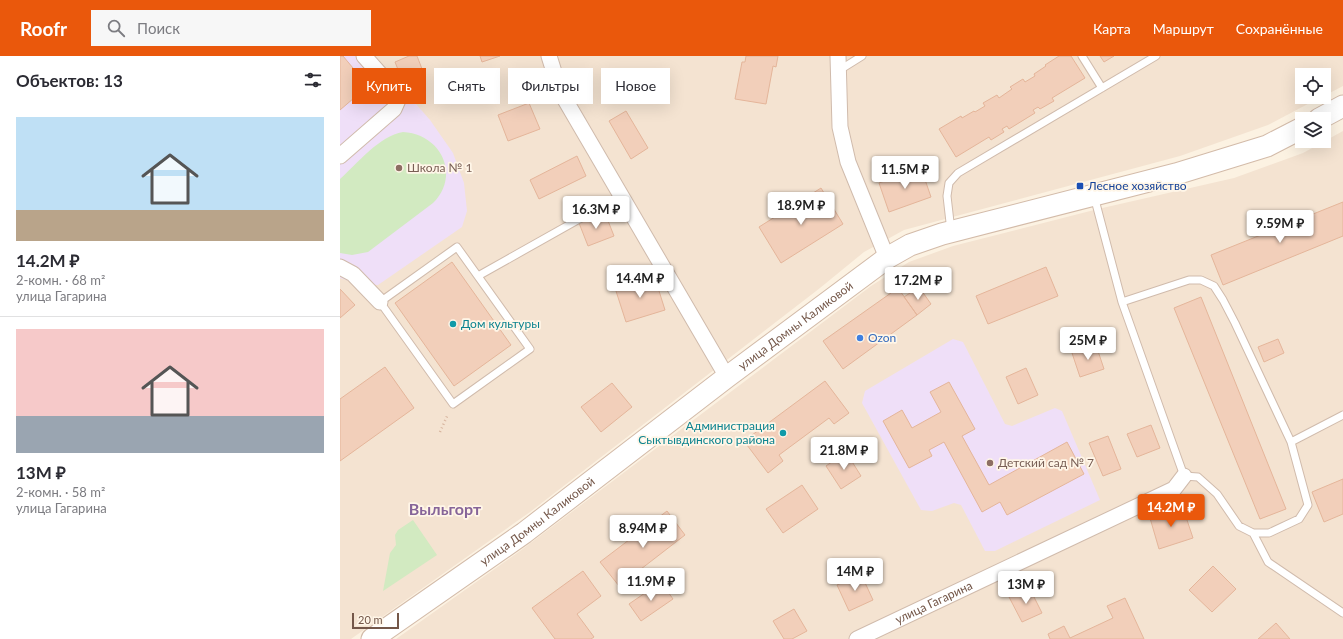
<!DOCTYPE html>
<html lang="ru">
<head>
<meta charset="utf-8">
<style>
	body { margin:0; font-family:Lato,sans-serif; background:#f7f7f7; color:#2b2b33; height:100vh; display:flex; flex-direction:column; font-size:15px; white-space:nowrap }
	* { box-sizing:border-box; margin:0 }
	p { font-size:13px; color:#7c7c81 }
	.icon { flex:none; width:22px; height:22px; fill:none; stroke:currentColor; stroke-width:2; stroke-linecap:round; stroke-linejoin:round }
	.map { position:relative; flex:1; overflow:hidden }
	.drawer { display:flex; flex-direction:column; background:#fff; width:340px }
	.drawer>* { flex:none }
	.top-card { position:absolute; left:12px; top:12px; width:380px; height:36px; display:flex; gap:8px }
	.tools { position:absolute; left:955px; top:12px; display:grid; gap:8px }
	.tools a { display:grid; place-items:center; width:36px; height:36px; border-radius:0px; background:#fff; box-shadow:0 4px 16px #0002; font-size:20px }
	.scale { position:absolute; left:12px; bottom:10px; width:47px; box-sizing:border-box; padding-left:4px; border:2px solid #745749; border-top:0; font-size:11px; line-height:14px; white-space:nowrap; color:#745749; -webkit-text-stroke:3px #fff6e8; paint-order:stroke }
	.price { position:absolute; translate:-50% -34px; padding:0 9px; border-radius:4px; background:#fff; color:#222; font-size:13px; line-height:26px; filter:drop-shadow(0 1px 2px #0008) }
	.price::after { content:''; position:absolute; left:50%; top:24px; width:12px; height:9px; margin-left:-6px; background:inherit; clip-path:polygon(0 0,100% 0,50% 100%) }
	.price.current { background:#ea580c; color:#fff }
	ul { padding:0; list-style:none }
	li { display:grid; align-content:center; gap:8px; height:212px; padding:0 16px }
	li+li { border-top:1px solid #e1e1e2 }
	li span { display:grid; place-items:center; height:124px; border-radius:0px; color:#555 }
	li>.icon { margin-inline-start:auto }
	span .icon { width:72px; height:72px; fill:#fffc; stroke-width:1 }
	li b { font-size:17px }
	h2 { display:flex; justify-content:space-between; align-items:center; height:48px; padding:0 16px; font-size:17px }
	.pill { padding:0 14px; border-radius:0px; background:#fff; box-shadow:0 4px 16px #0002; font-size:14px; line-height:36px }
	.pill.current { background:#ea580c; color:#fff }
	header { display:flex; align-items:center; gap:24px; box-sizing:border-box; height:56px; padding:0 20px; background:#ea580c; color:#fff }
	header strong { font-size:19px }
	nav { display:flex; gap:22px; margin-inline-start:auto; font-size:14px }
	.search { width:280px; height:36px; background:#f7f7f7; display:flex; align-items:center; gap:10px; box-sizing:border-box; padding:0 14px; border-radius:0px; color:#7c7c81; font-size:15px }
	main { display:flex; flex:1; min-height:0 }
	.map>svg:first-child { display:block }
	.residential { fill:#f4e3d1 }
	.education { fill:#efdff8 }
	.green { fill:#d2eac1 }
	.building { fill:#f2cfba; stroke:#e4b59a }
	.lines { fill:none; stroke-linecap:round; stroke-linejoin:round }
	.lane-casing { stroke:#d0bbac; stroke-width:9 }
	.street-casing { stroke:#d0bbac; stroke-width:17 }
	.secondary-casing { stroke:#d3bba9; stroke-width:23 }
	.path { stroke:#d6b39d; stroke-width:2.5; stroke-dasharray:1 3; stroke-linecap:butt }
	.lane { stroke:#fff; stroke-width:7 }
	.street { stroke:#fff; stroke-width:15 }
	.secondary { stroke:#fff; stroke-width:21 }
	.education-dot { fill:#8d6e63; stroke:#fff6e8; stroke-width:1.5 }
	.transit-dot { fill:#1a4fb4; stroke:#fff6e8; stroke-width:1.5 }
	.culture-dot { fill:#0f9aa8; stroke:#fff6e8; stroke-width:1.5 }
	.shop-dot { fill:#3f7fe0; stroke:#fff6e8; stroke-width:1.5 }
	.labels { text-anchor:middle; stroke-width:3.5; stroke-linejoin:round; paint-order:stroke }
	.education-label { font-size:12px; fill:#785e54; stroke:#fff6e8; text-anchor:start }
	.transit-label { font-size:12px; fill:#164399; stroke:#fff6e8; text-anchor:start }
	.culture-label { font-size:12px; fill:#0d838f; stroke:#fff6e8; text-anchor:start }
	.street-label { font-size:12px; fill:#745749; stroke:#fff6e8 }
	.shop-label { font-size:12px; fill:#366cbe; stroke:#fff6e8; text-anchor:start }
	.district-label { font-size:16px; font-weight:bold; fill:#866498; stroke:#fff6e8 }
</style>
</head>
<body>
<header>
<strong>Roofr</strong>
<div class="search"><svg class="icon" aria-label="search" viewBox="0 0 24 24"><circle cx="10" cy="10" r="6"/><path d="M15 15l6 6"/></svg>Поиск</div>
<nav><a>Карта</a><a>Маршрут</a><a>Сохранённые</a></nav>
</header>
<main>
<section class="drawer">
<h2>Объектов: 13<svg class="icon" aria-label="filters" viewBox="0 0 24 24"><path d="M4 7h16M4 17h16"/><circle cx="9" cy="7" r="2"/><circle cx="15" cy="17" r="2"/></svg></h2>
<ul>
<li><span style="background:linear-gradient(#bfe0f5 75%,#b9a48a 0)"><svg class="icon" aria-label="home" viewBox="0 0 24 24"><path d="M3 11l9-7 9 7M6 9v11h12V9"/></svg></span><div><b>14.2M ₽</b><p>2-комн. · 68 m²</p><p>улица Гагарина</p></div></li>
<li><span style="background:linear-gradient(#f6c9c9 70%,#9aa5b1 0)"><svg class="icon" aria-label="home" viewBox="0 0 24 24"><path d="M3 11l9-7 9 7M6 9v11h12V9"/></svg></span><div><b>13M ₽</b><p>2-комн. · 58 m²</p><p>улица Гагарина</p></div></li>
</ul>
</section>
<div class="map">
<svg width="1003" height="583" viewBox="0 0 1003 583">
	<rect width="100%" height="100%" fill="#fcf2e2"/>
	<path class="residential" d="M0,0h1003v30l-19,10v-21h-22v22h19l-53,28 -88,31 -276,74 -40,22 -44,36 -290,224 -179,127h-11z
		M1003,75v508h-947l124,-88 351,-265 38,-24 44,-16 145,-37 136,-31 69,-25z"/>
	<path class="education" d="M0,0h34l56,64 23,33 11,30 3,28 -5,16 -84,58 -20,-1 -18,-6z
		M613,283l10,3 42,82 7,2 43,-18 7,3 38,89 -105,51h-10l-24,-46 -7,-2 -22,8 -11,-1 -59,-107 3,-12z"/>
	<path class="green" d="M63,76c38,2 58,43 30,71l-65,49 -16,3 -12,-2v-74c18,-16 39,-43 63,-47z
		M73,464l24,35 -54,36 7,-38 6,-8 -1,-10 3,-5z"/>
	<path class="building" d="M0,0h3l25,30 -28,24z
		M69,0h8l7,18 -21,8 -8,-20z
		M140,0h20l-18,6z
		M406,0h32l-2,11 -3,-1 -7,38 -31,-5 7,-37h3z
		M719,0h12l14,22 -33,20 2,3 -14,8 -2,-2 -5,3 2,3 -26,16 -2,-3 -5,3 2,3 -13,8 -2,-3 -33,20 -17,-28 22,-13 1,2 12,-7 1,1 10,-6 -2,-3 14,-8 2,3 13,-9 -2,-2 13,-8 2,3 10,-6 -1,-2 12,-8 -1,-1z
		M760,0h14l-10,6z
		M189,47l11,26 -32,12 -10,-26z
		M286,55l22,37 -17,11 -22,-38z
		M237,100l9,20 -47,23 -9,-19z
		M581,112l10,29 -42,15 -10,-29z
		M481,132l22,36 -62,39 -22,-36z
		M1003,146v34l-120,49 -12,-30z
		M265,157l9,23 -26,10 -9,-23z
		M112,206l59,83 -57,41 -59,-83z
		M706,211l12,29 -70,28 -12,-28z
		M314,219l11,35 -39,12 -11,-34z
		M579,231l12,17 -14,11 -13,-18z
		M558,232l19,27 -74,54 -20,-28z
		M0,233l15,16 -15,13z
		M861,241l85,212 -26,10 -86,-211z
		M938,283l6,14 -20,9 -6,-15z
		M756,289l8,24 -24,8 -8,-24z
		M45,311l29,41 -74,53v-62z
		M686,312l12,27 -20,9 -12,-27z
		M485,325l24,32 -15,11 -5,-6 -50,37 4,6 -15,12 -24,-32z
		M609,326l26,47 -13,7 27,49 78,-43 17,32 -77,41 -7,-13 -18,10 -38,-70 -15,8 3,6 -23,12 -26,-47 19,-11 10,18 29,-16 -11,-20z
		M272,327l20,24 -31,25 -20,-25z
		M811,369l9,23 -23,9 -10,-23z
		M768,380l13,33 -18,7 -14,-33z
		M506,396l15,24 -20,13 -15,-23z
		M1003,423v35l-19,8 -12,-30z
		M462,429l16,24 -35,24 -17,-24z
		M843,452l10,30 -34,11 -9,-31z
		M327,455l18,24 -66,51 -19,-24z
		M873,510l23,23 -24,23 -23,-22z
		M243,515l18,25 -24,18 17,23 -3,2h-36l-23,-31z
		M521,518l12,26 -24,11 -12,-26z
		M321,526l12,17 -32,22 -12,-17z
		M689,531l13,26 -20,9 -13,-25z
		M785,542l19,41h-94l-2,-5 16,-8 6,12 43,-20 -6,-12z
		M454,553l13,22 -15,8h-8l-11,-18z
		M936,567l14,16h-32z"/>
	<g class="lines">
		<defs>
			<path id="lane" d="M742,0l20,32
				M498,15l24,-15
				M754,140l28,106 62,174 14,1 19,17 22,32 14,7h16l30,-14 9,-14 -17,-63 -56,-119 -12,-23 -9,-14 -13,-6h-12l-67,22
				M611,175l-4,-35 2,-13 9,-10 198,-117
				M117,191l73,102 -77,55 -73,-102z
				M138,220l144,-81
				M951,386l52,-27
				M913,477l15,29 75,51"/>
			<g id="street">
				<path d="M209,0l11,35 167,286"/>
				<path d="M498,0l2,71 8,35 39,96"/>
				<path d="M0,100l54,-47 4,-9 -1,-7 -33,-37"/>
				<path d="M0,211l13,7 27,28"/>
				<path id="s1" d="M517,583l317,-150 10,-13"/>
			</g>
			<g id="secondary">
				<path d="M979,63l24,-13"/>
				<path id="s2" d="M32,583l152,-106 203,-156 160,-119 23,-13 32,-11 234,-60 91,-28 35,-18"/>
			</g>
		</defs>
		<use href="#lane" class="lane-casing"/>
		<use href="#street" class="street-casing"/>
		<use href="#secondary" class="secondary-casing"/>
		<path class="path" d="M100,376l8,-18"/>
		<use href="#lane" class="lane"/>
		<use href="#street" class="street"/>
		<use href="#secondary" class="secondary"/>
	</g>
	<g class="education-dot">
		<circle cx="59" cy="112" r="4"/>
		<circle cx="650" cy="407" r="4"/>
	</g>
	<rect class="transit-dot" x="736" y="126" width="8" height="8" rx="2"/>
	<g class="culture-dot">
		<circle cx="113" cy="268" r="4"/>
		<circle cx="443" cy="377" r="4"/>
	</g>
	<circle class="shop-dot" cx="520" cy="282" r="4"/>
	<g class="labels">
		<g class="education-label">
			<text x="67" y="116">Школа № 1</text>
			<text x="658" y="411">Детский сад № 7</text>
		</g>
		<g class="transit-label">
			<text x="748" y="134">Лесное хозяйство</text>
		</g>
		<g class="culture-label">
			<text x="121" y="272">Дом культуры</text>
			<text x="435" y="374" text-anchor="end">Администрация<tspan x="435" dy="14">Сыктывдинского района</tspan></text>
		</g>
		<g class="street-label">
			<text dy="4" stroke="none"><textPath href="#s2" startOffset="527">улица Домны Каликовой</textPath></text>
			<text dy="4" stroke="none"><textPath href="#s2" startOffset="203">улица Домны Каликовой</textPath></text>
			<text dy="4" stroke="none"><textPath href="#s1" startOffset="85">улица Гагарина</textPath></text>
		</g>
		<g class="shop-label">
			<text x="528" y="286">Ozon</text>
		</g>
		<g class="district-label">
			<text x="105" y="459">Выльгорт</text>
		</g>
	</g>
</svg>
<div class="tools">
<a><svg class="icon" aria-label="locate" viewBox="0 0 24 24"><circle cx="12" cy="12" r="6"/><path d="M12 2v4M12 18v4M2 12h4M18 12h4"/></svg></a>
<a><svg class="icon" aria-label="layers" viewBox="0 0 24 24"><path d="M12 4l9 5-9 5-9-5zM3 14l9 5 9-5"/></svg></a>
</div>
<div class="scale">20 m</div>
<b class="price" style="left:565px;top:134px">11.5M ₽</b>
<b class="price" style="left:461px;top:170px">18.9M ₽</b>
<b class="price" style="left:256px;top:174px">16.3M ₽</b>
<b class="price" style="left:940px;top:188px">9.59M ₽</b>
<b class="price" style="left:300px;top:243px">14.4M ₽</b>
<b class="price" style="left:578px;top:245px">17.2M ₽</b>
<b class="price" style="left:748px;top:305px">25M ₽</b>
<b class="price" style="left:504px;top:415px">21.8M ₽</b>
<b class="price current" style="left:831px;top:472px">14.2M ₽</b>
<b class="price" style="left:303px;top:493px">8.94M ₽</b>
<b class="price" style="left:515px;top:536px">14M ₽</b>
<b class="price" style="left:311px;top:546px">11.9M ₽</b>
<b class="price" style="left:686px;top:549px">13M ₽</b>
<div class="top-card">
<a class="pill current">Купить</a>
<a class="pill">Снять</a>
<a class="pill">Фильтры</a>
<a class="pill">Новое</a>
</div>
</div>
</main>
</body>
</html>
